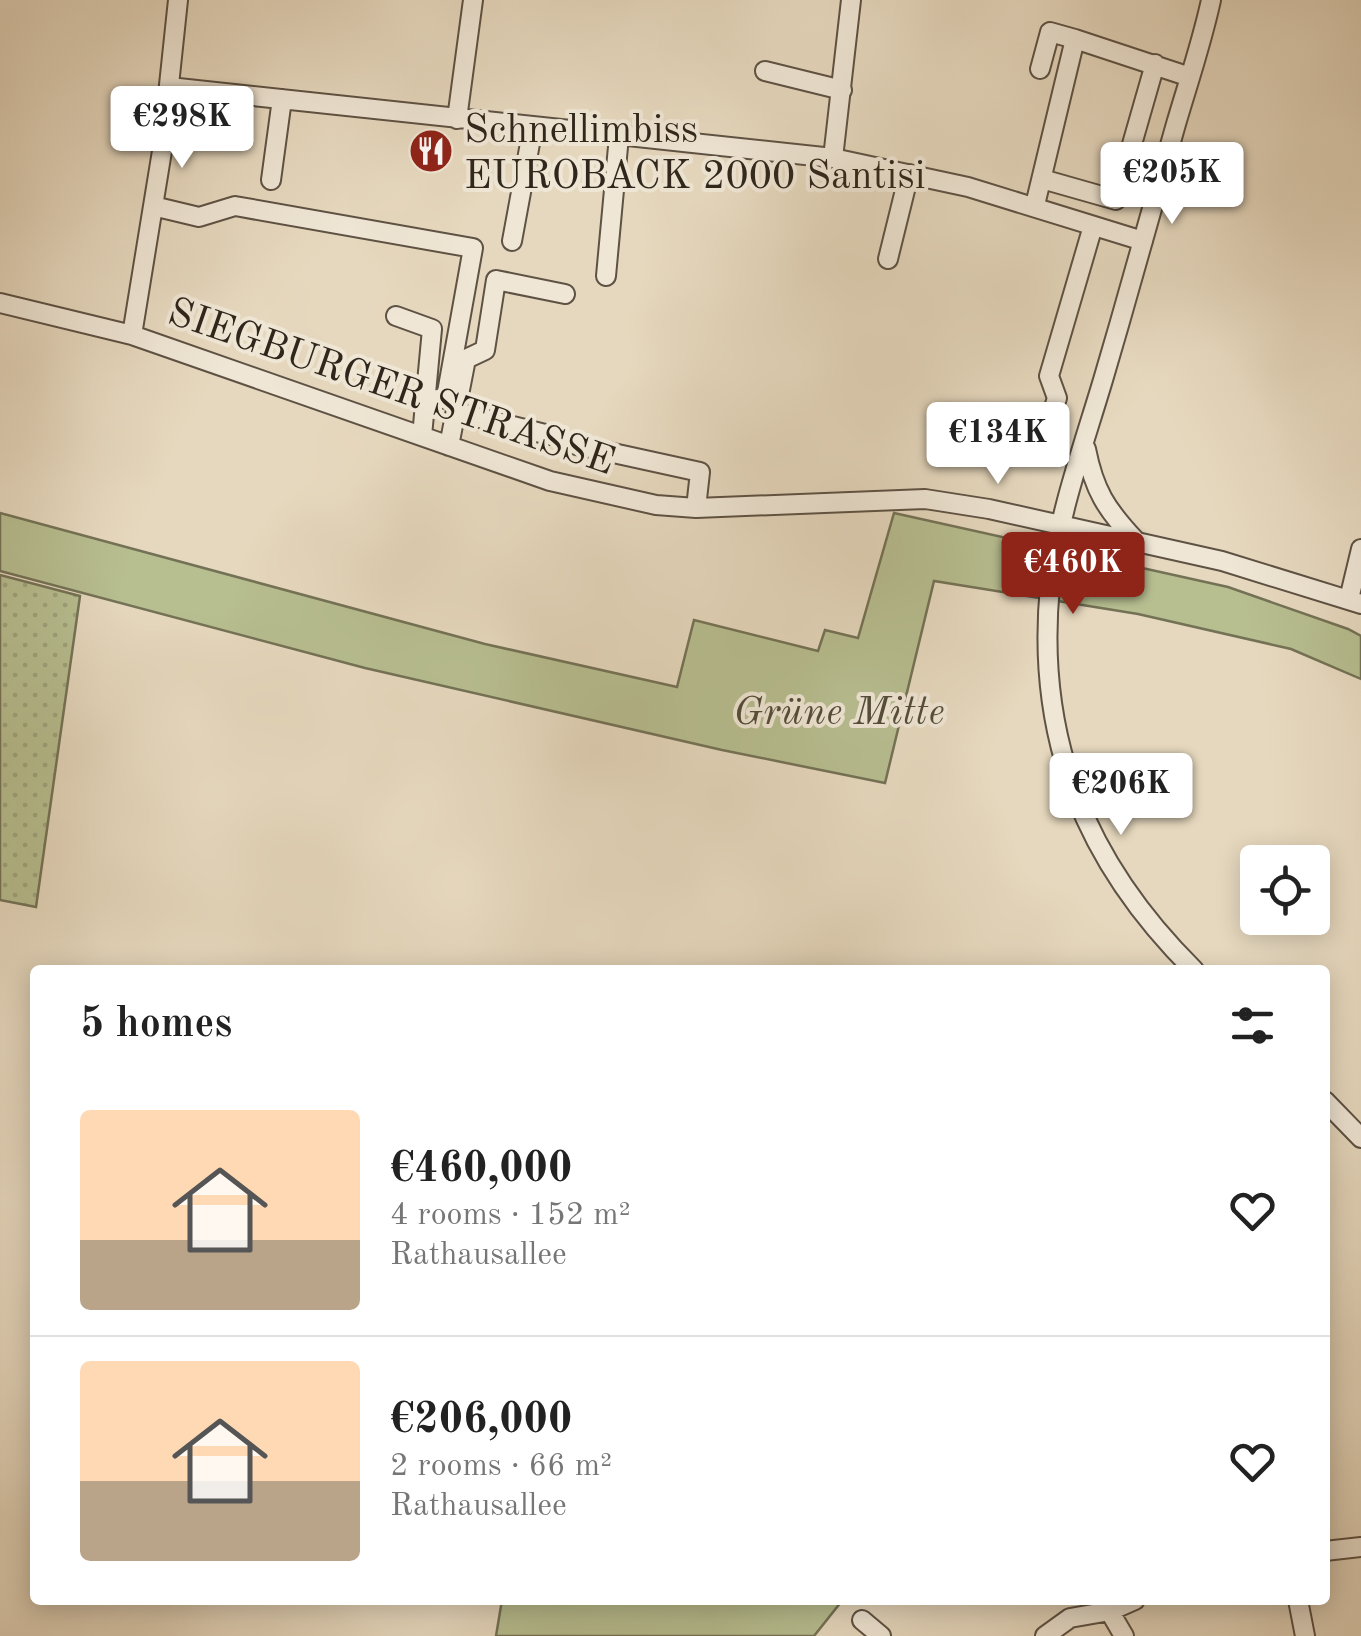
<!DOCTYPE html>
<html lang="en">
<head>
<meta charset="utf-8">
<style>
	body { margin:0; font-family:"Old Standard TT",serif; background:#f6f6f6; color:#222; height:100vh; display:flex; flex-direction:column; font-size:38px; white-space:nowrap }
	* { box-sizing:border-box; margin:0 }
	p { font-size:32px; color:#767676 }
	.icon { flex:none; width:55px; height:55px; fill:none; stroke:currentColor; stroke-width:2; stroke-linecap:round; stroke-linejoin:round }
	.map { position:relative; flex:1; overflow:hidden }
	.drawer { position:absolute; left:30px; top:965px; width:1300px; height:640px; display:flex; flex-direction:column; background:#fff; border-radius:10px; box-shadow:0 5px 25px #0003 }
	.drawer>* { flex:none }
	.tools { position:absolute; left:1240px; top:845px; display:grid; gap:20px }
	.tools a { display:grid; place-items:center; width:90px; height:90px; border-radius:10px; background:#fff; box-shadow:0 5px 25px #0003; font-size:50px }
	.price { position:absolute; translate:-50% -85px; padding:0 22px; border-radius:10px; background:#fff; color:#222; font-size:32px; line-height:65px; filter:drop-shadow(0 2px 5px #0008) }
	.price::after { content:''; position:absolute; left:50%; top:60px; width:30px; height:22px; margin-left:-15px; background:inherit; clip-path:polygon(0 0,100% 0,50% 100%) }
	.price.on { background:#8f2418; color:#fff }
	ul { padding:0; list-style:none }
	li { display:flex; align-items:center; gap:30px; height:250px; padding:0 50px }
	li+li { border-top:2px solid #e0e0e0 }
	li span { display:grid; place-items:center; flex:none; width:280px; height:200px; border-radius:10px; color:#555 }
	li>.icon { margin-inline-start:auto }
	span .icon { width:120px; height:120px; fill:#fffc; stroke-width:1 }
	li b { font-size:42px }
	h2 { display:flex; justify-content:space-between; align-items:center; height:120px; padding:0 50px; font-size:42px }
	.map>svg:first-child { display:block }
	.grass { fill:url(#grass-dots); stroke:#747256; stroke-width:2.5 }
	.park { fill:#b7be90; stroke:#747256; stroke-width:2.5 }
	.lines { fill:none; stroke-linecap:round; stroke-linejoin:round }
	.minor-casing { stroke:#5e5244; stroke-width:22 }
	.minor { stroke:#efe6d5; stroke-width:18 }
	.labels { text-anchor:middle; stroke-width:8; stroke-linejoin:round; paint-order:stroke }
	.poi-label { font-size:40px; fill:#30261b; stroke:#efe6d5; text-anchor:start }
	.street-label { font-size:40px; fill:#30261b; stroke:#efe6d5 }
	.park-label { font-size:40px; font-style:italic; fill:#524c38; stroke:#efe6d5 }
</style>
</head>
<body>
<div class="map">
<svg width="1361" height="1636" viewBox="0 0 1361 1636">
	<defs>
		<pattern id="grass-dots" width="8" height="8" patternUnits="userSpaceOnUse" patternTransform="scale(2.5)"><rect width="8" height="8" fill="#b7be90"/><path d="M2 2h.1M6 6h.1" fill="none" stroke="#9ea37c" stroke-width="1.8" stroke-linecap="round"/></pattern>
	</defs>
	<rect width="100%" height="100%" fill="#e6d8be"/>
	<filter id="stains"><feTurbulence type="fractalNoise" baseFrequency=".002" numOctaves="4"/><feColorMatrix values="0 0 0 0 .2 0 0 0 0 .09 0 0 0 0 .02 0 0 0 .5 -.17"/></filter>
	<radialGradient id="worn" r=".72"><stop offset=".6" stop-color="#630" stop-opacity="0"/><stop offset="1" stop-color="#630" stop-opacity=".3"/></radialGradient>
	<path class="grass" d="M0,575l80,21 -44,311 -36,-7z"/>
	<path class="park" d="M0,513l485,131 192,43 17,-67 124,31 7,-21 33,8 36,-125 334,74 120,42 13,7v43l-70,-30 -153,-35 -204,-33 -49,202 -163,-33 -357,-82 -365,-97z
		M502,1600h337l2,2 -27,34h-318z"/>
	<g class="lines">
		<defs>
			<path id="minor" d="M1075,39l115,38
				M765,71l77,19
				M169,87l664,71 135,29 175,54
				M457,119l16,-119
				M833,158l18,-158
				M1042,179l74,21 39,-136
				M271,180l11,-81
				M1035,205l40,-166 -25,-7 -10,37
				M153,206l46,11 36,-11 238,42 -27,150 -21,3
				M512,241l21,-114
				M888,259l21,-85
				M606,276l13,-140
				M0,303l132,32 418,146 106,24 40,3 229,-9 64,10 233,52 139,43
				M396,316l36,13 -10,107
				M132,335l30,-184 16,-151
				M456,412l93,23
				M572,444l128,28 -4,36
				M449,446l17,-87 19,-9 11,-70 69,14
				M1086,449c8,41 20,60 49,91
				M1039,455l18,-57 -8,-22 44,-150
				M1349,599l12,-50
				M1194,970c-108,-107 -159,-231 -144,-384 8,-70 33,-139 53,-206 25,-85 49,-170 73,-256 12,-41 26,-82 35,-124
				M1325,1101l36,37
				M1325,1551l36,-4
				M1103,1600l21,36
				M1298,1600l7,36
				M862,1620l19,16
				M1045,1636l25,-18 40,-7 25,-11"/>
		</defs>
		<use href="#minor" class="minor-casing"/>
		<use href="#minor" class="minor"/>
	</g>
	<defs>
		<symbol id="restaurant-disc" viewBox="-11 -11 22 22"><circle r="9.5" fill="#8f2418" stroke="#efe6d5"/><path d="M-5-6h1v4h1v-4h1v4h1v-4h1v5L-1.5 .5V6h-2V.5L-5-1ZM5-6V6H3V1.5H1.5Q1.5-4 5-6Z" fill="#fff"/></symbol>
	</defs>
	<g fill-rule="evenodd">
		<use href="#restaurant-disc" x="406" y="126" width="50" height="50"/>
	</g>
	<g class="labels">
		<g class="poi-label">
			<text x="464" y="142">Schnellimbiss<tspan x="464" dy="46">EUROBACK 2000 Santisi</tspan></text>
		</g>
		<g class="street-label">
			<text transform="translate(392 385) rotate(19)" y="14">SIEGBURGER STRASSE</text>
		</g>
		<g class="park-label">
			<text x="839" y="724">Grüne Mitte</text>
		</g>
	</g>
	<rect width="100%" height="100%" filter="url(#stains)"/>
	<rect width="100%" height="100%" fill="url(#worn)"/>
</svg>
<div class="tools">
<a><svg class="icon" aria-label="locate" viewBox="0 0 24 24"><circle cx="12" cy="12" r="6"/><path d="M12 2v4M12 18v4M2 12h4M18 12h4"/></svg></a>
</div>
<b class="price" style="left:182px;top:171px">€298K</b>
<b class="price" style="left:1172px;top:227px">€205K</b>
<b class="price" style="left:998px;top:487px">€134K</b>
<b class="price on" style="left:1073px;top:617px">€460K</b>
<b class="price" style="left:1121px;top:838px">€206K</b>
<section class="drawer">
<h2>5 homes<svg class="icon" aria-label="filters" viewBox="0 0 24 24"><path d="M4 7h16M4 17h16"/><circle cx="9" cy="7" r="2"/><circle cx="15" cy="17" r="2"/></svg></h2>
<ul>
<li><span style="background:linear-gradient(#ffd9b3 65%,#b9a48a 0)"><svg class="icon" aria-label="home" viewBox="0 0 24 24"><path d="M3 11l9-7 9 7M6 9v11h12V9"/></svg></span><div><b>€460,000</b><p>4 rooms · 152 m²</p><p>Rathausallee</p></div><svg class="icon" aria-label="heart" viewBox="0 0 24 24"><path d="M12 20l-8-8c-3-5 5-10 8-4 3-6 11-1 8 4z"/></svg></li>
<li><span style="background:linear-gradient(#ffd9b3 60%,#b9a48a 0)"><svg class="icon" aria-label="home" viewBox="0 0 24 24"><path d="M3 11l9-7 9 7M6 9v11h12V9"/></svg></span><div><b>€206,000</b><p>2 rooms · 66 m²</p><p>Rathausallee</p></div><svg class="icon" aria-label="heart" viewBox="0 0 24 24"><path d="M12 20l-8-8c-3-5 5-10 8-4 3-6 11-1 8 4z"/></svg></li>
</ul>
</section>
</div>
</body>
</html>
